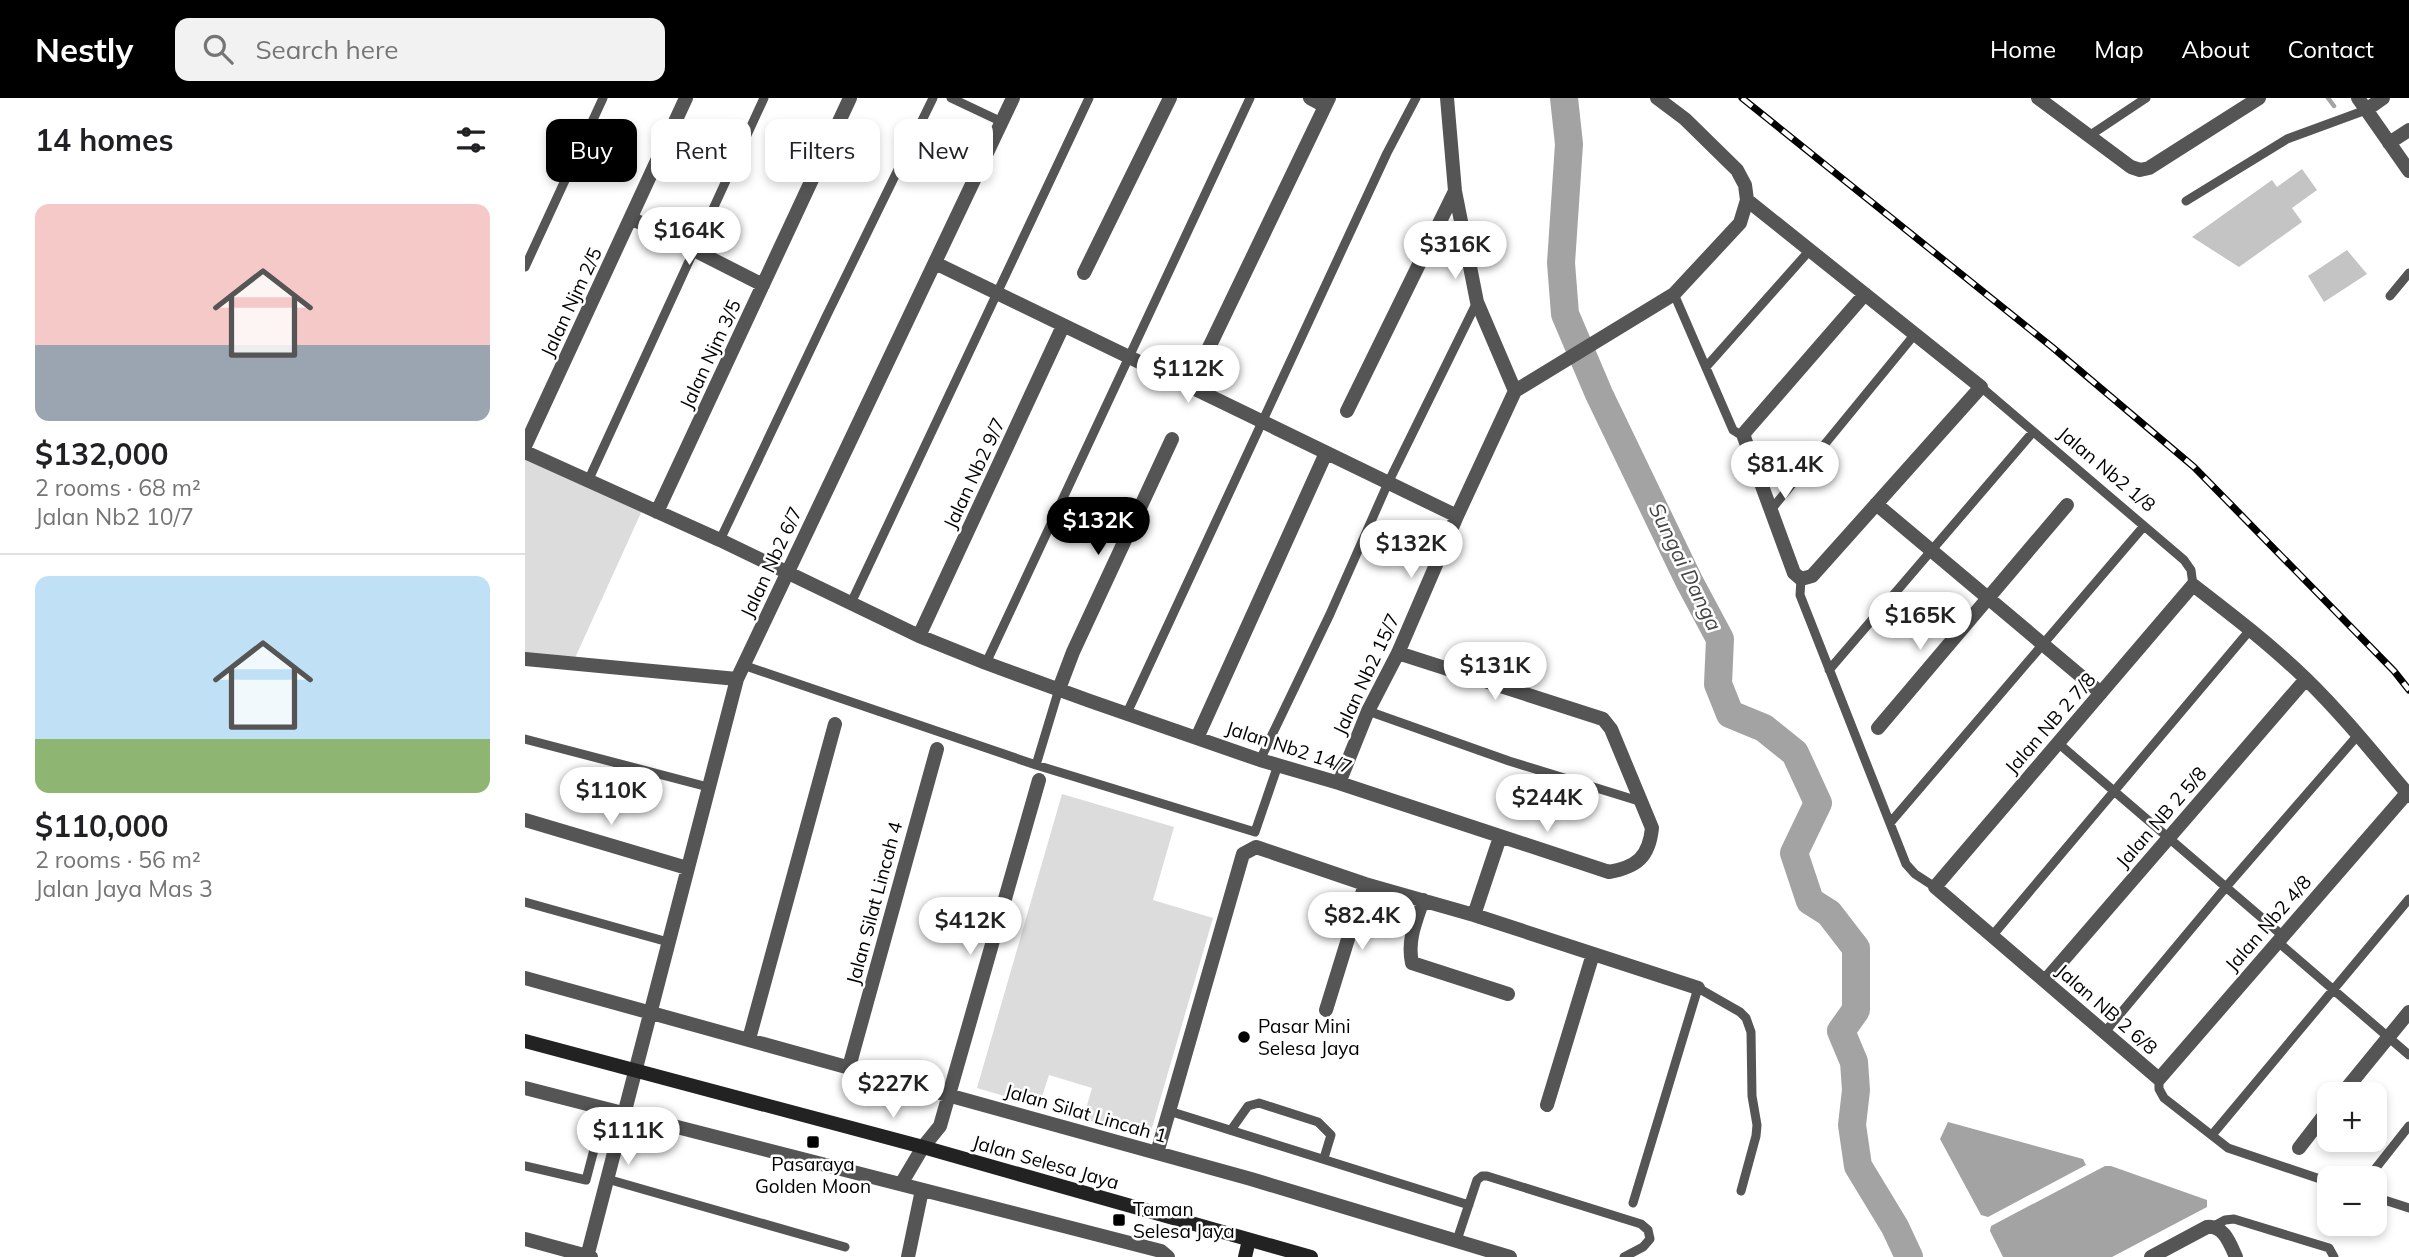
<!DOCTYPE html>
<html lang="en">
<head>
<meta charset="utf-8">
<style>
	body { margin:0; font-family:Mulish,sans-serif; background:#f2f2f2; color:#202124; height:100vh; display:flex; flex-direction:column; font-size:26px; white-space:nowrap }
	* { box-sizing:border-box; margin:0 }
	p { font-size:23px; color:#757577 }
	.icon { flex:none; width:38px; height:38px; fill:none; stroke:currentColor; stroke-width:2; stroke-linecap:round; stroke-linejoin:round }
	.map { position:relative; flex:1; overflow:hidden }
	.panel { display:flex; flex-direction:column; background:#fff; width:525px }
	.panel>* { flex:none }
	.banner { position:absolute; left:21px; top:21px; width:665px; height:63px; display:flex; gap:14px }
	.buttons { position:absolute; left:1792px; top:984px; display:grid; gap:14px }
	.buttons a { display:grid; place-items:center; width:70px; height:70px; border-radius:14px; background:#fff; box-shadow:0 4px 10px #0003; font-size:35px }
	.price { position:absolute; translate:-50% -60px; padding:0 16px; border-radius:24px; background:#fff; color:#222; font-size:23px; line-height:46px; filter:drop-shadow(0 2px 4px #0008) }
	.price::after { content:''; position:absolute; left:50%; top:42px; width:21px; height:16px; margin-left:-10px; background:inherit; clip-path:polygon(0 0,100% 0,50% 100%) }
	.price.selected { background:#000; color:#fff }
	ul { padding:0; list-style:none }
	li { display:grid; align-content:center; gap:14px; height:371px; padding:0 35px }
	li+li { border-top:2px solid #e0e0e0 }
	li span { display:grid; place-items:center; height:217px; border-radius:14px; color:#555 }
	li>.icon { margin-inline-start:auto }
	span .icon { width:126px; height:126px; fill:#fffc; stroke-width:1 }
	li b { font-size:30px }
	h2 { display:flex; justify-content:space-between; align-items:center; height:84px; padding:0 35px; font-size:30px }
	.tag { padding:0 24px; border-radius:14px; background:#fff; box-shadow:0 4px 10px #0003; font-size:24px; line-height:63px }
	.tag.selected { background:#000; color:#fff }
	header { display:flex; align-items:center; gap:42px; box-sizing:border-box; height:98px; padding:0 35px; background:#000; color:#fff }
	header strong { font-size:33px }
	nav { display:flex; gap:38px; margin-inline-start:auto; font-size:24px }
	.search { width:490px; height:63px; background:#f2f2f2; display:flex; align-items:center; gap:18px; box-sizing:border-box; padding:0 24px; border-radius:14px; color:#757577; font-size:26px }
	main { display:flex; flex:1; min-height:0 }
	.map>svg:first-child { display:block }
	.green { fill:#dcdcdc }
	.water { fill:#a3a3a3 }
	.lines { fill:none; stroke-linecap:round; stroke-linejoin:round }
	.stream { stroke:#a3a3a3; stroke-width:4.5 }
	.river { stroke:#a3a3a3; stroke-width:28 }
	.building { fill:#c4c4c4 }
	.lane { stroke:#555; stroke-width:9 }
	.street { stroke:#555; stroke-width:14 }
	.secondary { stroke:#222; stroke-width:14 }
	.rail-casing { stroke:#000; stroke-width:7 }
	.rail { stroke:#fff; stroke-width:4.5; stroke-dasharray:13; stroke-linecap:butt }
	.poi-dot { fill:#000; stroke:#fff; stroke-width:2.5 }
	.labels { text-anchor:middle; stroke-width:5; stroke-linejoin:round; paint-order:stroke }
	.street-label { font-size:19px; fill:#000; stroke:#fff }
	.poi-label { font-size:19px; fill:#000; stroke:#fff; text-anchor:start }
	.water-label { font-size:21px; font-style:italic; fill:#444; stroke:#fff }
</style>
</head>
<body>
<header>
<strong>Nestly</strong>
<div class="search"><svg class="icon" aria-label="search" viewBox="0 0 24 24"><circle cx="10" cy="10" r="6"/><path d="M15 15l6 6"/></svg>Search here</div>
<nav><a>Home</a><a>Map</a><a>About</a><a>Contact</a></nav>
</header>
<main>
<section class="panel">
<h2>14 homes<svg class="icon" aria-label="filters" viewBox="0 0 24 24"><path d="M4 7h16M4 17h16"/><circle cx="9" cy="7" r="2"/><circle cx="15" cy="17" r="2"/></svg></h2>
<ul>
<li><span style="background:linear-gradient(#f6c9c9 65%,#9aa5b1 0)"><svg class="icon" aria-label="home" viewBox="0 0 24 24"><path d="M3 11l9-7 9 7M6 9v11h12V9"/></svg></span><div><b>$132,000</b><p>2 rooms · 68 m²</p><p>Jalan Nb2 10/7</p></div></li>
<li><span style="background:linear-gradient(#bfe0f5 75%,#8fb573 0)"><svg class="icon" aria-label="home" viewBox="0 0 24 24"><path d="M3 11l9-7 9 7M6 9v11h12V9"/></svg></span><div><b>$110,000</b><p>2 rooms · 56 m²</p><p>Jalan Jaya Mas 3</p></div></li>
</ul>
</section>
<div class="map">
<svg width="1884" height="1159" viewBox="0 0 1884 1159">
	<rect width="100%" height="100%" fill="#fff"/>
	<path class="green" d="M0,350l120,56 -70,154 -50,-2z
		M537,696l112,33 -21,73 60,18 -64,220 -66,-19 9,-31 -43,-13 -10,31 -62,-18z"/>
	<path class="water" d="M1423,1024l135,37 3,6 -98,52 -7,-2 -41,-76z
		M1580,1068h6l96,34v7l-95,50h-109l-13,-26 1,-5z"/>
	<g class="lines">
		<path class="stream" d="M1803,0l6,8"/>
		<path class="river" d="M1039,0l5,46 -8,119 4,51 34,80 90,187 31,58 -2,45 12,30 34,14 31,25 23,50 -24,50 16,48 19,12 27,35v62l-15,21 13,31 2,28 -4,35 6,41 37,61 14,30"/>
	</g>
	<path class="building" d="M1777,71l15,21 -25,18 10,14 -63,45 -47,-30 80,-57 5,7z
		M1822,152l20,24 -43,28 -16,-26z"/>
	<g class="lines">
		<path class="lane" d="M426,0l51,24
			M1564,38l57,-38
			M1661,103l101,-62 79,-29
			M0,169l78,-169
			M1149,196l59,136 11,7
			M1865,198l19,-23
			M1181,269l104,-117
			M1456,289l203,173 7,10 2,15
			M63,383l176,-383
			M1245,413l145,-177
			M195,442l105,-221 108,-221
			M1276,481l-1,16 106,269 9,10 20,13
			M326,505l238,-505
			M461,565l264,-565
			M218,567l293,100 219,67 23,-67
			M1304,572l204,-238
			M843,613l141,50 133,41
			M602,615l260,-560 29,-55
			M0,641l183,48
			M1533,645l225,193
			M735,662l70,-146 58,-131 89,-181
			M511,667l23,-76
			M1365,725l254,-297
			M0,804l143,40
			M1467,838l258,-306
			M1753,844l131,113
			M1580,934l121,-145 132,-152
			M1634,981v10l5,9 64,50 101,34
			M644,1013l300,94
			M706,1032l17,-24 11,-3 59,19 13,13 -7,23
			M1687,1037l197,-236
			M0,1068l61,14 19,-72
			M1843,1080l41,-52
			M82,1081l238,68
			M1850,1099l34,11
			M1108,1105l65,-215 42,24 6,6 5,14 1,64 5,29 -1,11 -15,55
			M1689,1128l11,-6 9,-1 95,29 5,9
			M932,1142l20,-60 5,-4h5l154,48 7,6 2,9 -7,8 -19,10"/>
		<path class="street" d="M785,0l15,8
			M922,0l8,93 22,111 38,89 159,-97 66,-71 7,-23 -2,-15 -8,-15 -52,-51 -28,-21
			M1513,0l93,69 9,3 9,-2 110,-70
			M1833,0l51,73
			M1841,12l17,-12
			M1864,45l20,-13
			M1222,102l234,187 -169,189 -11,3 -7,-6 -50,-136 1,-5 120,-138
			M106,120l132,67
			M410,165l522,253
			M559,175l86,-175
			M665,289l139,-289
			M822,313l108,-220
			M0,348l161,-348
			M0,354l195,88 199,96 67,27 104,38 170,59 79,23 270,89c28,-5 40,-15 43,-44l-41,-99 -8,-10 -205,-66
			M1351,406l225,189
			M132,414l193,-414
			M394,538l144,-310
			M0,561l212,20
			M534,591l14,-37 99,-213
			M1353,630l189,-223
			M672,640l129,-285
			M814,685l29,-72 30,-58 59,-137 58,-125
			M1882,695l-248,286 -224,-192 258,-302c39,30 78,60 113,94 36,35 68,75 101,114l2,3
			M0,722l162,48
			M898,802c-7,21 -16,40 -11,63l96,31
			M949,817l26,-78
			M0,880l726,201 259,78
			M1520,883l261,-302
			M801,912l39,-126
			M224,941l86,-315
			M324,969l88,-318
			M0,990l636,163 7,6
			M1817,996l67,-82
			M1022,1007l46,-151
			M1774,1050l30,-39
			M632,1055l86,-299 13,-7 109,37 109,31 224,73
			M376,1086l22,-37 17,-21 99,-346
			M0,1141l66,18
			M62,1159l150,-578 276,-581
			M383,1159l14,-67
			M1626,1159l56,-30c17,-2 23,17 29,30"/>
		<path class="secondary" d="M0,943l398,106 388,110
			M720,1159l4,-17"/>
		<defs>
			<path id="rail" d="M1217,0l310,249 142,120 200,204 15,19"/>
		</defs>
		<use href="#rail" class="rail-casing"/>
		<use href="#rail" class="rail"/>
	</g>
	<g class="poi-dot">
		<circle cx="719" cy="939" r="7"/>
		<rect x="281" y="1037" width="14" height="14" rx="3.5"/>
		<rect x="587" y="1115" width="14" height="14" rx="3.5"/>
	</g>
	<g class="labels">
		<g class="street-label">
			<text transform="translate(46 204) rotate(-65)" y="7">Jalan Njm 2/5</text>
			<text transform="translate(185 256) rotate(-65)" y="7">Jalan Njm 3/5</text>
			<text transform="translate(1582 371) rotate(40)" y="7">Jalan Nb2 1/8</text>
			<text transform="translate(449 375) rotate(-65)" y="7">Jalan Nb2 9/7</text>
			<text transform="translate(246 464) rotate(-65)" y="7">Jalan Nb2 6/7</text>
			<text transform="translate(841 576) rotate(-65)" y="7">Jalan Nb2 15/7</text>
			<text transform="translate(1525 625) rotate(-49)" y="7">Jalan NB 2 7/8</text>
			<text transform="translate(764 649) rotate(18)" y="7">Jalan Nb2 14/7</text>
			<text transform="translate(1636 719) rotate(-49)" y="7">Jalan NB 2 5/8</text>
			<text transform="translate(349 805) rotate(-75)" y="7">Jalan Silat Lincah 4</text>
			<text transform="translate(1743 825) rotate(-49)" y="7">Jalan Nb2 4/8</text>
			<text transform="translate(1582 911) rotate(41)" y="7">Jalan NB 2 6/8</text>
			<text transform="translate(561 1015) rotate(16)" y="7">Jalan Silat Lincah 1</text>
			<text transform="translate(521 1064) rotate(16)" y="7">Jalan Selesa Jaya</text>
		</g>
		<g class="poi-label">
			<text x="733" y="935">Pasar Mini<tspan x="733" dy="22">Selesa Jaya</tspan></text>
			<text x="288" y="1073" text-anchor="middle">Pasaraya<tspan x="288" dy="22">Golden Moon</tspan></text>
			<text x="608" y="1118">Taman<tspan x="608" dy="22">Selesa Jaya</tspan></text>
		</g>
		<g class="water-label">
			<text transform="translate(1160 469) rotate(64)" y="7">Sungai Danga</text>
		</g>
	</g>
</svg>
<div class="buttons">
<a>+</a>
<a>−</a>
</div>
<b class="price" style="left:164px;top:169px">$164K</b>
<b class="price" style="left:930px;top:183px">$316K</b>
<b class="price" style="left:663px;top:307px">$112K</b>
<b class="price" style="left:1260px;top:403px">$81.4K</b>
<b class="price selected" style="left:573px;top:459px">$132K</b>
<b class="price" style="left:886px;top:482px">$132K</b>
<b class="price" style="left:1395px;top:554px">$165K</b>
<b class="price" style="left:970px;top:604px">$131K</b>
<b class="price" style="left:86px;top:729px">$110K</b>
<b class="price" style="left:1022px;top:736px">$244K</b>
<b class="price" style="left:837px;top:854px">$82.4K</b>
<b class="price" style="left:445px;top:859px">$412K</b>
<b class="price" style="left:368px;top:1022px">$227K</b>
<b class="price" style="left:103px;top:1069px">$111K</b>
<div class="banner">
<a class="tag selected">Buy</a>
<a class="tag">Rent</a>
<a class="tag">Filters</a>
<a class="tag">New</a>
</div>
</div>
</main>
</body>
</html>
